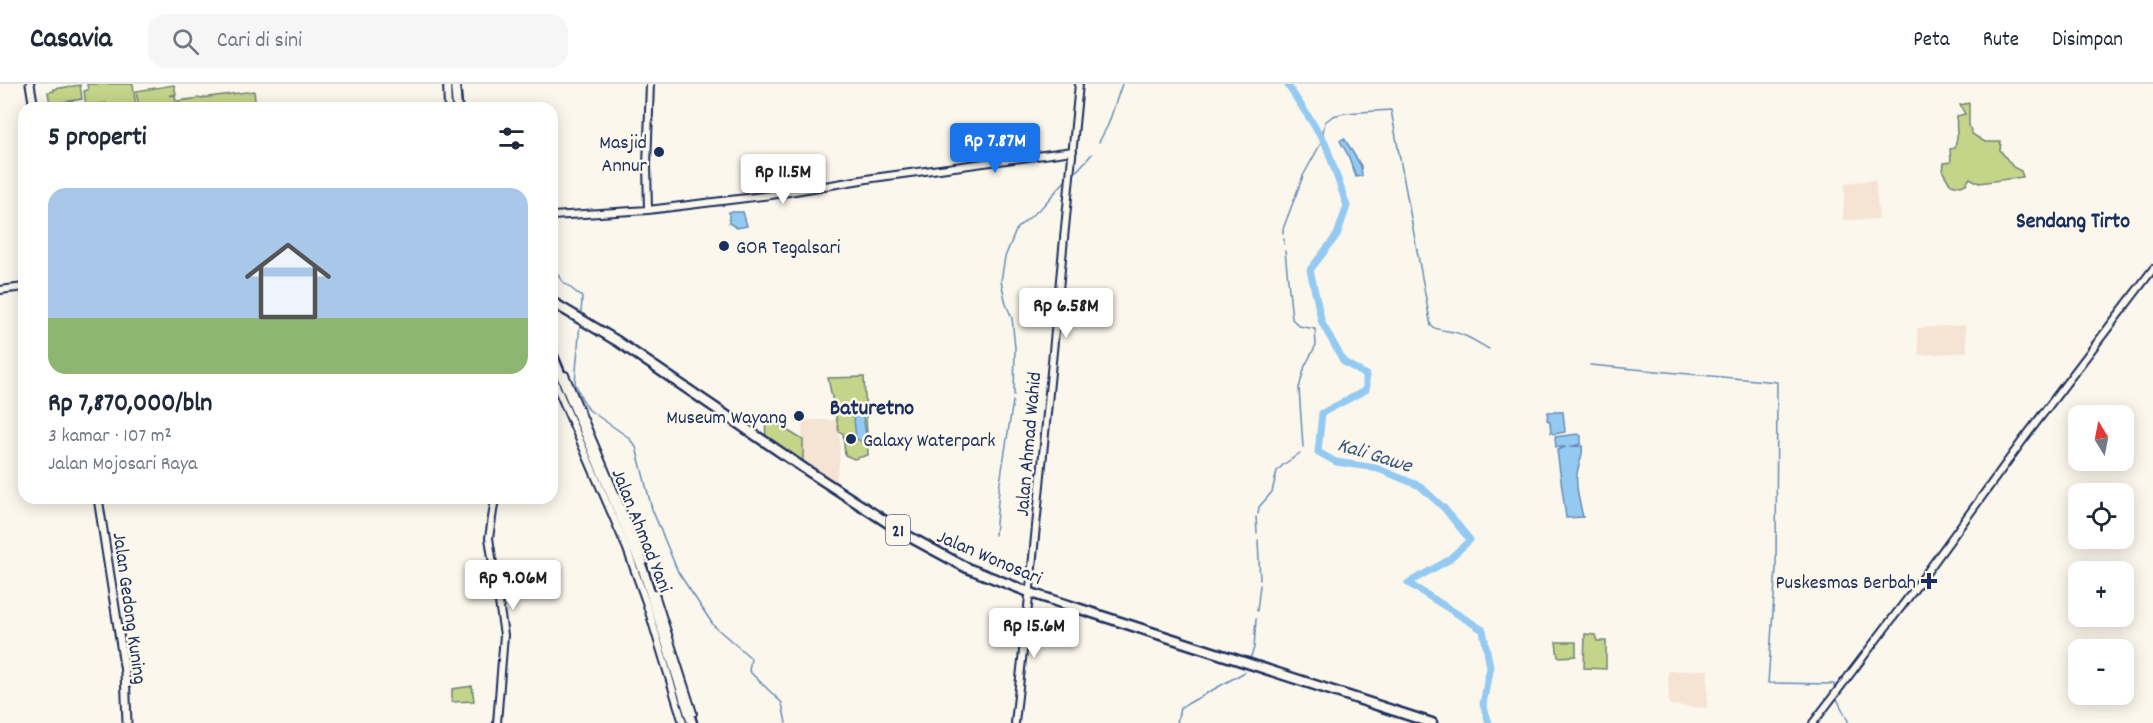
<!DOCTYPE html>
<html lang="id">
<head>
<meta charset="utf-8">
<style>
	body { margin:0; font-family:Dekko,sans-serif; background:#f6f6f7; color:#1f2937; height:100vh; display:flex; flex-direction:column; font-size:22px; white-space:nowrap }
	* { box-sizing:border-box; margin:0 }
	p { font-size:20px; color:#747a83 }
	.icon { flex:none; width:33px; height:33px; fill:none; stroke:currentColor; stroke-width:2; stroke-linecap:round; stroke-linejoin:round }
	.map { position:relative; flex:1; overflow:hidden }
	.side { position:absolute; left:18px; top:18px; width:540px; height:402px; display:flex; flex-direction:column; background:#fff; border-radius:18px; box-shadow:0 3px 15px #0003 }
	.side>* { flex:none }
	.needle { width:39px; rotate:350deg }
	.buttons { position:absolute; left:2068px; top:321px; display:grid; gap:12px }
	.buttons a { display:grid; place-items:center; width:66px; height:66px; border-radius:12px; background:#fff; box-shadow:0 3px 15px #0003; font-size:30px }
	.price { position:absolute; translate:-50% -51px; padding:0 14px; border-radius:6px; background:#fff; color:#222; font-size:20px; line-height:39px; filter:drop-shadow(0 2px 3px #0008) }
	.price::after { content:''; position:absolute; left:50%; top:36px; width:18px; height:14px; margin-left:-9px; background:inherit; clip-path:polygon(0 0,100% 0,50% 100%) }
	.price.active { background:#1a73e8; color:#fff }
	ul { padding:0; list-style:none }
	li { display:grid; align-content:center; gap:12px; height:318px; padding:0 30px }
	li span { display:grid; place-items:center; height:186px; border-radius:18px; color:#555 }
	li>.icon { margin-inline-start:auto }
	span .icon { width:108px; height:108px; fill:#fffc; stroke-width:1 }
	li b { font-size:26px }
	h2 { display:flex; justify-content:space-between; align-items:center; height:72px; padding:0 30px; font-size:26px }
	header { display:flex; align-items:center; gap:36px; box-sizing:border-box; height:84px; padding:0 30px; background:#fff; border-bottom:2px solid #e0e1e3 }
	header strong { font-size:28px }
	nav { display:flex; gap:33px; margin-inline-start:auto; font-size:21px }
	.search { width:420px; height:54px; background:#f6f6f7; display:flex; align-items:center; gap:15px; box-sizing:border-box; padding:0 21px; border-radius:18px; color:#747a83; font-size:22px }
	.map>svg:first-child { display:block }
	.built { fill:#f5e3d3 }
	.green { fill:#c4d58a; stroke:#708274; stroke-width:1.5 }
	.water { fill:#94caf2; stroke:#648cb7; stroke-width:1.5 }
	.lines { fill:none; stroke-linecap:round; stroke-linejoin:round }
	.stream { stroke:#648cb7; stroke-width:1.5 }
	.river { stroke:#94caf2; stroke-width:7 }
	.secondary-casing { stroke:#1b2f5e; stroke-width:10 }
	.primary-casing { stroke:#1b2f5e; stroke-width:11 }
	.highway-casing { stroke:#1b2f5e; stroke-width:13 }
	.secondary { stroke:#fbf7ec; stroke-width:6 }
	.primary { stroke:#fbf7ec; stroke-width:7 }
	.highway { stroke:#fbf7ec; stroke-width:8 }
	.poi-dot { fill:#1b2f5e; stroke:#fbf7ec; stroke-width:2 }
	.labels { text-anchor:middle; stroke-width:5; stroke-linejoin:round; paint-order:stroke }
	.shield { fill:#fbf7ec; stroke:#5e6b89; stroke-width:1.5 }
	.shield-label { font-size:18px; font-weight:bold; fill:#1b2f5e }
	.poi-label { font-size:20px; fill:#1b2f5e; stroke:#fbf7ec; text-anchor:end }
	.street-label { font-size:20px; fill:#1b2f5e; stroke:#fbf7ec }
	.water-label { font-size:21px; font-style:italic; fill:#395683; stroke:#fbf7ec }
	.quarter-label { font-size:22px; font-weight:bold; fill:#1b2f5e; stroke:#fbf7ec }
</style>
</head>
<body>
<header>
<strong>Casavia</strong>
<div class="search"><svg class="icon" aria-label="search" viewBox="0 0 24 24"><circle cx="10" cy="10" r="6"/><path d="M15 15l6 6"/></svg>Cari di sini</div>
<nav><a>Peta</a><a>Rute</a><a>Disimpan</a></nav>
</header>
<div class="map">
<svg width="2153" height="639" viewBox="0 0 2153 639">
	<rect width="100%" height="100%" fill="#fbf7ec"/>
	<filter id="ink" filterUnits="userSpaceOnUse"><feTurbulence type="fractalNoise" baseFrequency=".0167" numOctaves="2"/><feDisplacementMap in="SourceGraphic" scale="12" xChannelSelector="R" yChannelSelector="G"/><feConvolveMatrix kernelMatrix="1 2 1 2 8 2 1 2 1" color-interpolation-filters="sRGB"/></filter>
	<g filter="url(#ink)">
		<path class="built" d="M1875,96l4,39 -36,1 2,-37z
			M1965,241l2,27 -48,3 -2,-27z
			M802,336h33l5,19 -1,26 -5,22 -31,-19z
			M1708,586l-1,38 -38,-3 -1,-34z"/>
		<path class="green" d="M87,0h46l3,24h-29l-1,-5 -20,3 -2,-15 4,-1z
			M80,1l2,14 -32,5 -2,-12 6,-1v-2z
			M174,1l2,9 -7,2 6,-1 2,13h-38l-3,-17z
			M254,7l2,17h-77l-1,-7z
			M1969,19v22l3,9 13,8h16l-1,8 13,17 8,4 2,6 -44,6 -9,-5 -4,6 -5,2 -11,-2 -7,-12 1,-9 7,-1 -1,-13 4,-1c6,-12 1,-19 3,-32l8,-2 -5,-9z
			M864,293l4,78 -14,4 -9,-4 -2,-22 -4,-1 -11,-54z
			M765,333l38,23v28l-37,-28z
			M1585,550l10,1 2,6h9v28l-22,-1z
			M1556,558h20v14l-18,1z
			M472,602l2,15 -22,1v-13z"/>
		<path class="water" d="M1344,54l17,28 1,10 -6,1 -8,-22 -8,-14z
			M729,128h14l4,14 -10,2 -8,-5z
			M855,324l9,1 -1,8 4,22 -5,3 -6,-4 -2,-19 -3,-9z
			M1548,328h15l2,20 -10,2 -4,-1 -1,-11 -3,-2z
			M1578,350l3,2v8l-12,3 13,-1c2,9 -4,18 -5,28 -2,14 3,30 6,43l-17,1 -9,-68 9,-3h-10l-1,-10z"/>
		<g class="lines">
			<path class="stream" d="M1099,58l9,-17 14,-41
				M1074,90l18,-20
				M1283,149v-4l20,-53 18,-33 4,-21 8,-6 12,-3 46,-3 40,216c7,5 15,4 23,6 13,3 24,11 35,17
				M1284,155v5
				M1285,167l7,68 7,7 16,3 1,16 -11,21 -6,22 4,59
				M552,182l10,15 20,16 -1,18
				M580,239l-5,60 7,16 7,11 39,27 8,10 16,62 26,63 36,54 37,32 -2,13 33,32 4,20
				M1590,281l187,17 -1,186 -8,115 66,1 1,6
				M1014,311l1,-47 -3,-30 -6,-14 -5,-23 4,-24 12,-29 25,-21 23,-26
				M1258,430l1,-7 13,-15 5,-21 6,-6 17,-12
				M1256,433l1,16
				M995,451l4,-46 14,-88
				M1258,456l2,40
				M1257,527l3,-26
				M1250,575l4,-11 2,-29
				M1836,613l13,26
				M1177,639l3,-15 65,-36"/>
			<path class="river" d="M1287,0l38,58 22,64 -10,29 -27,35 12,53 22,39 22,13v15l-44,23 -4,39 18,10 40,6 44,18 24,22 26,32 -23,21 -39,22 75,47 7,37 -7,37 6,19"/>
			<defs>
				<path id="secondary" d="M447,0l1,24
					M648,126l-1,-45 3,-81
					M552,132l96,-6 123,-15 102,-17 200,-27
					M0,206l24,-3
					M565,291l79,187
					M552,292l75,173 19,53 37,121
					M495,414l-6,40 15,97 -7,88
					M655,510l38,119
					M1015,639l15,-135 49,-504
					M1813,639l98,-129 112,-154 130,-171"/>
				<path id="primary" d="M30,0l4,24
					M98,414l27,174 2,51"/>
				<path id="highway" d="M455,0l2,24
					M552,218l65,39 188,128 103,67 59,32 67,26 398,129
					M552,270l91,216 49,153"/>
			</defs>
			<use href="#secondary" class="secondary-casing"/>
			<use href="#primary" class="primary-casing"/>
			<use href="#highway" class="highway-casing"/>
			<use href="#secondary" class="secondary"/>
			<use href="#primary" class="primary"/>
			<use href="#highway" class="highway"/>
		</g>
	</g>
	<g class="poi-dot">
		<circle cx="659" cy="68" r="6"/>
		<circle cx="724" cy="162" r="6"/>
		<circle cx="799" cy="332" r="6"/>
		<circle cx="851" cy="355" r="6"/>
		<path d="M1926 488h6v6h6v6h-6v6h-6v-6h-6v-6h6z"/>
	</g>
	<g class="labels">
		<rect class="shield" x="886" y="431" width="24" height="30" rx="4.5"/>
		<g class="shield-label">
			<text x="898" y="452">21</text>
		</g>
		<g class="poi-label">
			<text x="647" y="64">Masjid<tspan x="647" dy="23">Annur</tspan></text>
			<text x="736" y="169" text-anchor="start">GOR Tegalsari</text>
			<text x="787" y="339">Museum Wayang</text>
			<text x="863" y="362" text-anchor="start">Galaxy Waterpark</text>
			<text x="1916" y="504">Puskesmas Berbah</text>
		</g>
		<g class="street-label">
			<text transform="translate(1027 360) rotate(-85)" y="7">Jalan Ahmad Wahid</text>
			<text transform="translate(643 446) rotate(68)" y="7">Jalan Ahmad Yani</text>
			<text transform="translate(990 472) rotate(23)" y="7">Jalan Wonosari</text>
			<text transform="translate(131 524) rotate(82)" y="7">Jalan Gedong Kuning</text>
		</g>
		<g class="water-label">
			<text transform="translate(1375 370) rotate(17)" y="7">Kali Gawe</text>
		</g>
		<g class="quarter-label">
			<text x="2073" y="143">Sendang Tirto</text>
			<text x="872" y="330">Baturetno</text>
		</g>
	</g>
</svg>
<div class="buttons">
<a><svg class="needle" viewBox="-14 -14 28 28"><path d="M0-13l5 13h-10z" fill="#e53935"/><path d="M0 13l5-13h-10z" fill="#747a83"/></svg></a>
<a><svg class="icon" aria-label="locate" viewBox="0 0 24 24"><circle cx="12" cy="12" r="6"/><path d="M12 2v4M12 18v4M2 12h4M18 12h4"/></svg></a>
<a>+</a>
<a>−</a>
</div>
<b class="price active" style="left:995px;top:90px">Rp 7.87M</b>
<b class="price" style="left:783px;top:121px">Rp 11.5M</b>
<b class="price" style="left:1066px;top:255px">Rp 6.58M</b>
<b class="price" style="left:513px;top:527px">Rp 9.06M</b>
<b class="price" style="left:1034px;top:575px">Rp 15.6M</b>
<section class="side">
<h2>5 properti<svg class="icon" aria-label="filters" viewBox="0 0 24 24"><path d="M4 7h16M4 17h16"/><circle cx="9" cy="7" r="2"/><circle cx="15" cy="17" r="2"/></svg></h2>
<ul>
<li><span style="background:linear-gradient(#a9c7e8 70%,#8fb573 0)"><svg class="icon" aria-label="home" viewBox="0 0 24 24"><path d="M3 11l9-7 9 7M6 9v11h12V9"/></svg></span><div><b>Rp 7,870,000/bln</b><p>3 kamar · 107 m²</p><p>Jalan Mojosari Raya</p></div></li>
</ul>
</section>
</div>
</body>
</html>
